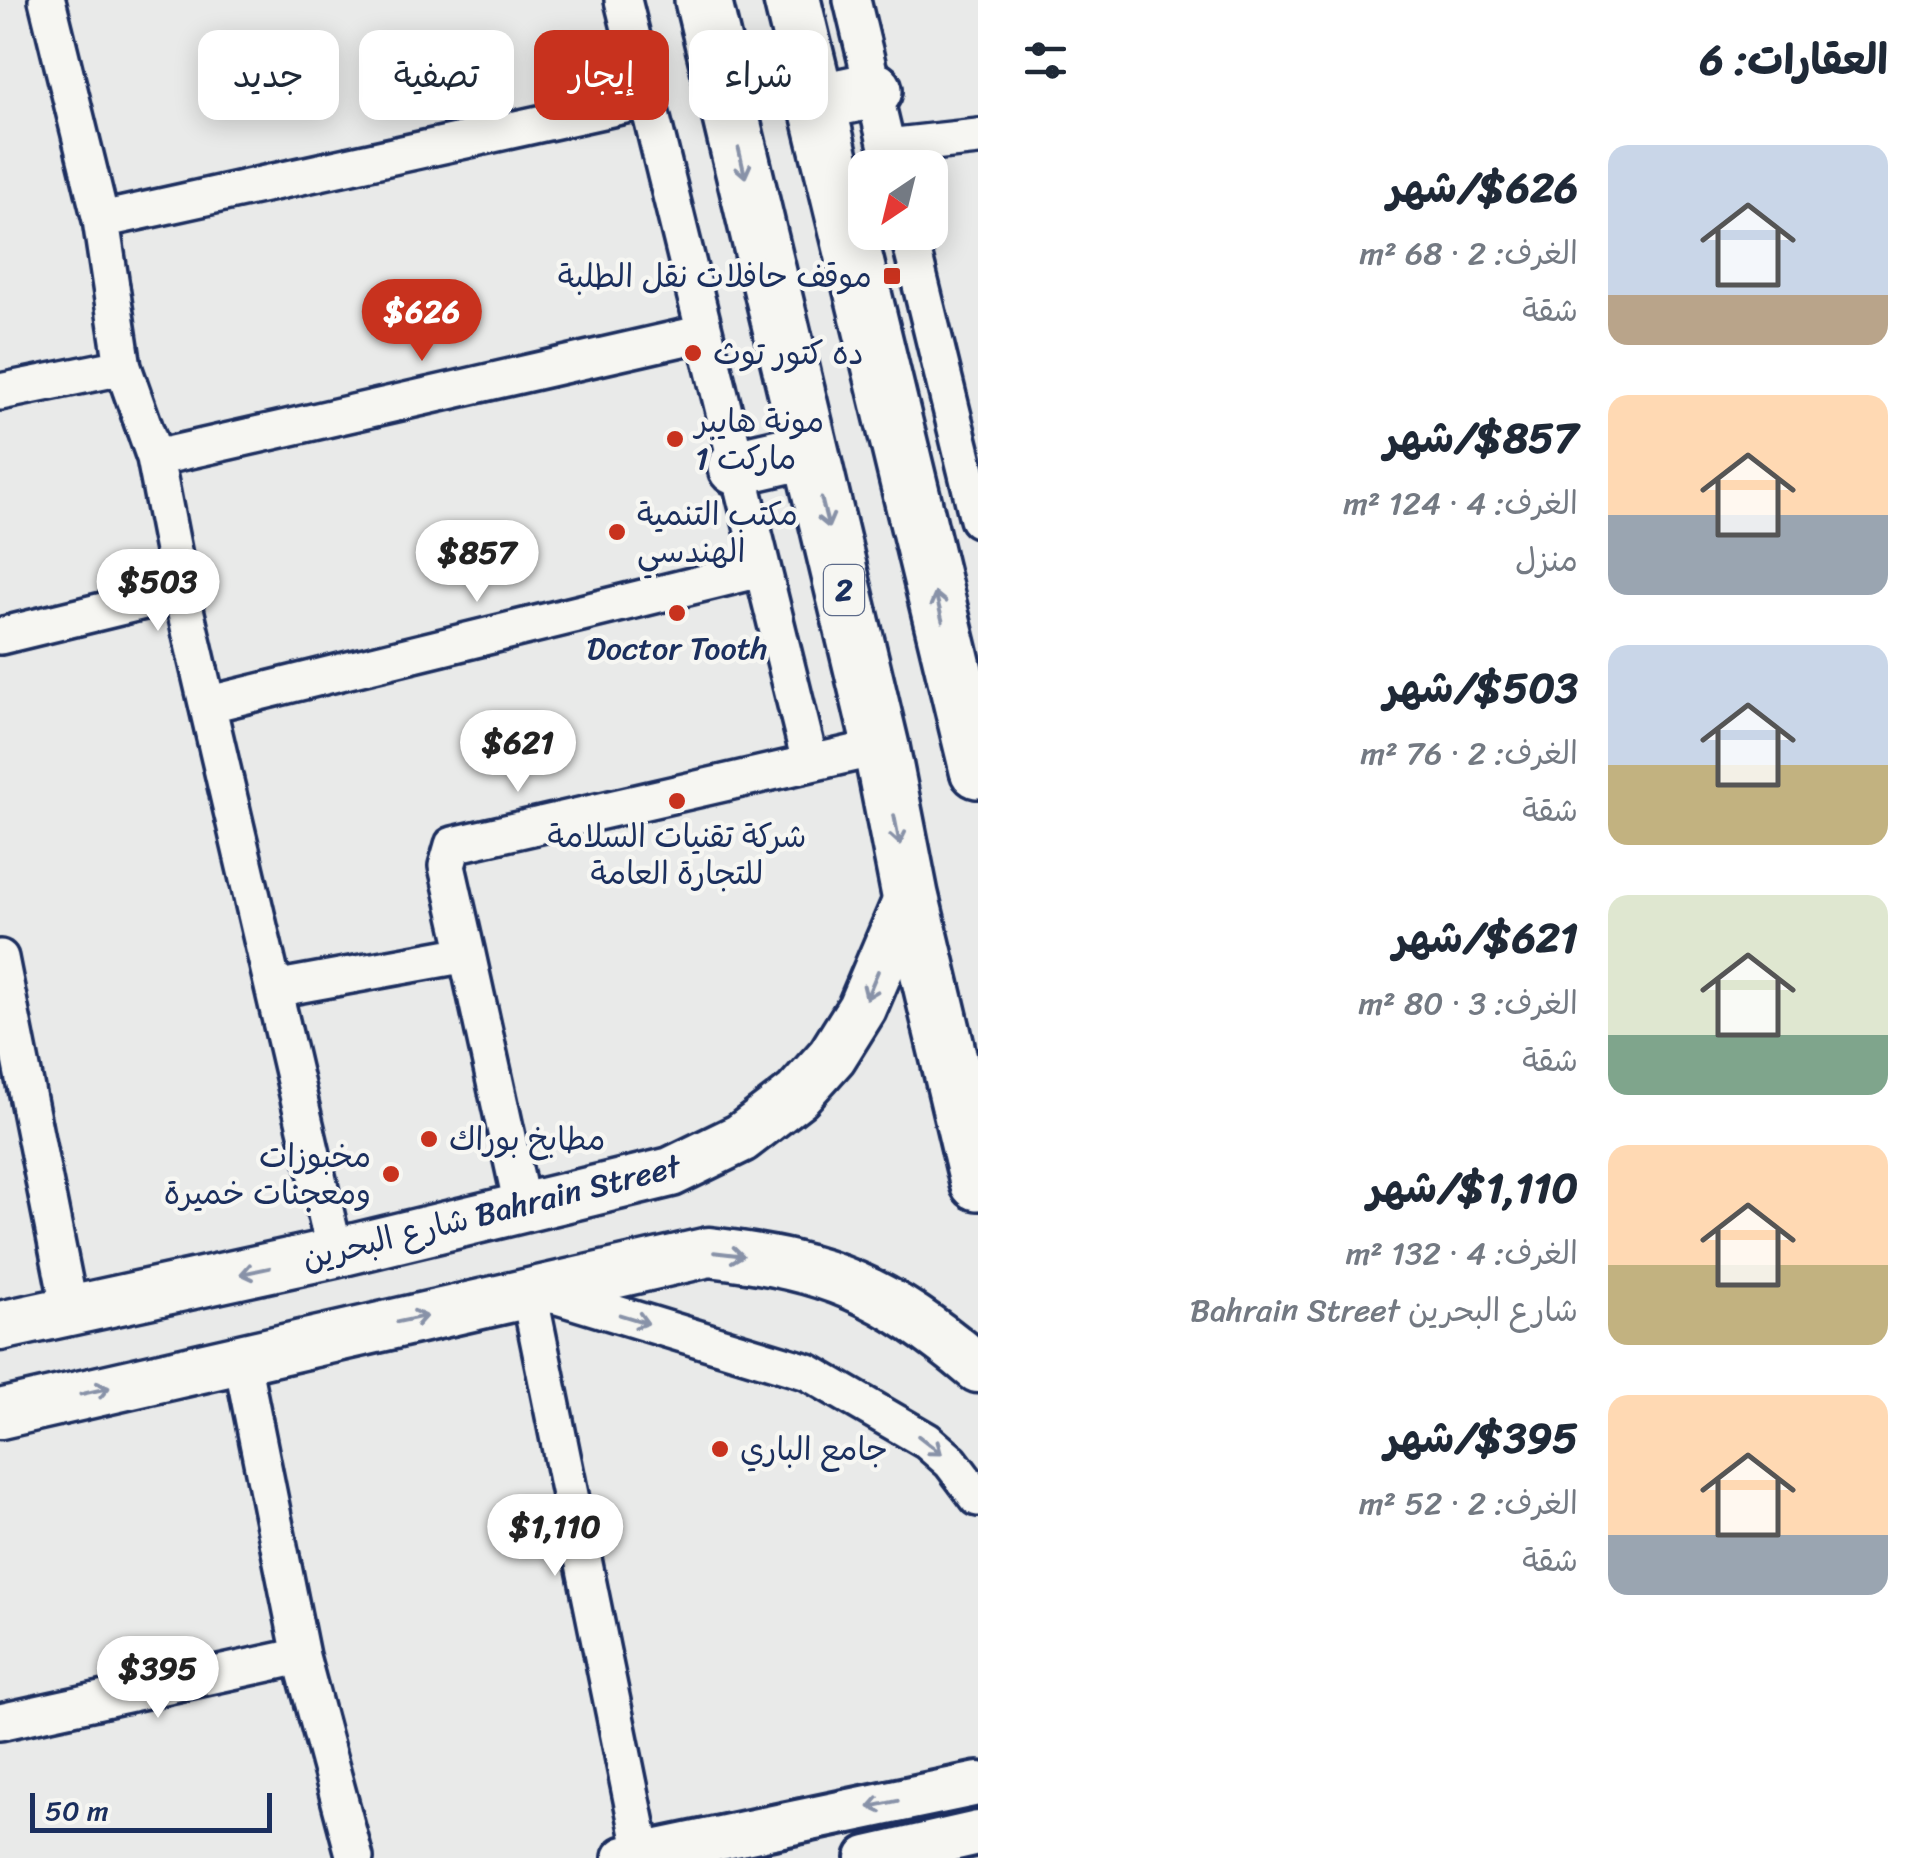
<!DOCTYPE html>
<html lang="ar">
<head>
<meta charset="utf-8">
<style>
	body { margin:0; font-family:Sriracha,"Playpen Sans Arabic",sans-serif; background:#f2f2f3; color:#1f2937; direction:rtl; height:100vh; display:flex; flex-direction:column; font-size:38px; white-space:nowrap }
	* { box-sizing:border-box; margin:0 }
	p { font-size:32px; color:#747a83 }
	.icon { flex:none; width:55px; height:55px; fill:none; stroke:currentColor; stroke-width:2; stroke-linecap:round; stroke-linejoin:round }
	.map { position:relative; flex:1; overflow:hidden; direction:ltr }
	.side { display:flex; flex-direction:column; background:#fff; width:950px }
	.side>* { flex:none }
	.banner { position:absolute; left:30px; top:30px; width:798px; height:90px; direction:rtl; display:flex; gap:20px }
	.needle { width:65px; rotate:215deg }
	.controls { position:absolute; left:848px; top:150px; display:grid; gap:20px }
	.controls a { display:grid; place-items:center; width:100px; height:100px; border-radius:20px; background:#fff; box-shadow:0 5px 25px #0003; font-size:50px }
	.scale { position:absolute; left:30px; bottom:25px; width:242px; box-sizing:border-box; padding-left:10px; border:5px solid #1b2f5e; border-top:0; font-size:28px; line-height:35px; white-space:nowrap; color:#1b2f5e; -webkit-text-stroke:8px #f6f6f2; paint-order:stroke }
	.price { position:absolute; translate:-50% -85px; padding:0 22px; border-radius:35px; background:#fff; color:#222; font-size:32px; line-height:65px; filter:drop-shadow(0 2px 5px #0008) }
	.price::after { content:''; position:absolute; left:50%; top:60px; width:30px; height:22px; margin-left:-15px; background:inherit; clip-path:polygon(0 0,100% 0,50% 100%) }
	.price.on { background:#c8321e; color:#fff }
	ul { padding:0; list-style:none }
	li { display:flex; align-items:center; gap:30px; height:250px; padding:0 40px }
	li span { display:grid; place-items:center; flex:none; width:280px; height:200px; border-radius:20px; color:#555 }
	li>.icon { margin-inline-start:auto }
	span .icon { width:120px; height:120px; fill:#fffc; stroke-width:1 }
	li b { font-size:42px }
	h2 { display:flex; justify-content:space-between; align-items:center; height:120px; padding:0 40px; font-size:42px }
	.pill { padding:0 35px; border-radius:20px; background:#fff; box-shadow:0 5px 25px #0003; font-size:35px; line-height:90px }
	.pill.on { background:#c8321e; color:#fff }
	main { display:flex; flex:1; min-height:0 }
	.map>svg:first-child { display:block }
	.lines { fill:none; stroke-linecap:round; stroke-linejoin:round }
	.minor-casing { stroke:#1b2f5e; stroke-width:42 }
	.tertiary-casing { stroke:#1b2f5e; stroke-width:50 }
	.secondary-casing { stroke:#1b2f5e; stroke-width:55 }
	.trunk-casing { stroke:#1b2f5e; stroke-width:62 }
	.minor { stroke:#f6f6f2; stroke-width:35 }
	.tertiary { stroke:#f6f6f2; stroke-width:42 }
	.secondary { stroke:#f6f6f2; stroke-width:48 }
	.trunk { stroke:#f6f6f2; stroke-width:55 }
	.oneway { stroke:#8892a8 }
	.poi-dot { fill:#c8321e; stroke:#f6f6f2; stroke-width:4 }
	.labels { text-anchor:middle; stroke-width:9; stroke-linejoin:round; paint-order:stroke }
	.shield { fill:#f6f6f2; stroke:#5d6b8a; stroke-width:2.5 }
	.shield-label { font-size:30px; font-weight:bold; fill:#1b2f5e }
	.poi-label { font-size:32px; fill:#1b2f5e; stroke:#f6f6f2; text-anchor:start }
	.street-label { font-size:32px; fill:#1b2f5e; stroke:#f6f6f2 }
</style>
</head>
<body>
<main>
<section class="side">
<h2>العقارات: 6<svg class="icon" aria-label="filters" viewBox="0 0 24 24"><path d="M4 7h16M4 17h16"/><circle cx="9" cy="7" r="2"/><circle cx="15" cy="17" r="2"/></svg></h2>
<ul>
<li><span style="background:linear-gradient(#c9d6e8 75%,#b9a48a 0)"><svg class="icon" aria-label="home" viewBox="0 0 24 24"><path d="M3 11l9-7 9 7M6 9v11h12V9"/></svg></span><div><b>$626/شهر</b><p>الغرف: 2 · 68 m²</p><p>شقة</p></div></li>
<li><span style="background:linear-gradient(#ffd9b3 60%,#9aa5b1 0)"><svg class="icon" aria-label="home" viewBox="0 0 24 24"><path d="M3 11l9-7 9 7M6 9v11h12V9"/></svg></span><div><b>$857/شهر</b><p>الغرف: 4 · 124 m²</p><p>منزل</p></div></li>
<li><span style="background:linear-gradient(#c9d6e8 60%,#c2b280 0)"><svg class="icon" aria-label="home" viewBox="0 0 24 24"><path d="M3 11l9-7 9 7M6 9v11h12V9"/></svg></span><div><b>$503/شهر</b><p>الغرف: 2 · 76 m²</p><p>شقة</p></div></li>
<li><span style="background:linear-gradient(#dfe7d0 70%,#7fa58c 0)"><svg class="icon" aria-label="home" viewBox="0 0 24 24"><path d="M3 11l9-7 9 7M6 9v11h12V9"/></svg></span><div><b>$621/شهر</b><p>الغرف: 3 · 80 m²</p><p>شقة</p></div></li>
<li><span style="background:linear-gradient(#ffd9b3 60%,#c2b280 0)"><svg class="icon" aria-label="home" viewBox="0 0 24 24"><path d="M3 11l9-7 9 7M6 9v11h12V9"/></svg></span><div><b>$1,110/شهر</b><p>الغرف: 4 · 132 m²</p><p>شارع البحرين Bahrain Street</p></div></li>
<li><span style="background:linear-gradient(#ffd9b3 70%,#9aa5b1 0)"><svg class="icon" aria-label="home" viewBox="0 0 24 24"><path d="M3 11l9-7 9 7M6 9v11h12V9"/></svg></span><div><b>$395/شهر</b><p>الغرف: 2 · 52 m²</p><p>شقة</p></div></li>
</ul>
</section>
<div class="map">
<svg width="978" height="1858" viewBox="0 0 978 1858">
	<rect width="100%" height="100%" fill="#e9eae9"/>
	<filter id="ink" filterUnits="userSpaceOnUse"><feTurbulence type="fractalNoise" baseFrequency=".01" numOctaves="2"/><feDisplacementMap in="SourceGraphic" scale="20" xChannelSelector="R" yChannelSelector="G"/><feConvolveMatrix kernelMatrix="1 2 1 2 8 2 1 2 1" color-interpolation-filters="sRGB"/></filter>
	<g filter="url(#ink)">
		<g class="lines">
			<defs>
				<path id="minor" d="M47,0l54,220 22,147 32,91 26,134 154,661
					M623,0l187,762
					M852,0l40,168
					M887,147l91,-10
					M101,220l547,-120
					M908,232l70,287
					M0,392l123,-25
					M155,458l549,-125
					M0,636l181,-44
					M210,704l551,-135
					M467,954l56,256
					M0,958l70,353
					M274,989l193,-35 -20,-88 6,-21 428,-98
					M541,1291l267,81 119,69 24,21 27,36
					M529,1293l114,561
					M241,1357l60,299 54,202
					M0,1722l301,-66"/>
				<path id="tertiary" d="M625,1858l353,-74
					M868,1858l110,-25"/>
				<path id="secondary" d="M0,1326l335,-73 336,-81 70,-34 56,-43 35,-39 30,-48 48,-113
					M0,1414l709,-162c122,14 176,38 269,116"/>
				<path id="trunk" d="M703,0l178,747 29,148 68,287
					M792,0l186,770
					M817,102l57,-12
					M736,467l74,-17"/>
			</defs>
			<use href="#minor" class="minor-casing"/>
			<use href="#tertiary" class="tertiary-casing"/>
			<use href="#secondary" class="secondary-casing"/>
			<use href="#trunk" class="trunk-casing"/>
			<use href="#minor" class="minor"/>
			<use href="#tertiary" class="tertiary"/>
			<use href="#secondary" class="secondary"/>
			<use href="#trunk" class="trunk"/>
		</g>
		<defs><path id="oneway-shaft" d="M-6 0H5M1.5-3L5.5 0L1.5 3" fill="none" stroke-width="1.6" stroke-linecap="round" stroke-linejoin="round" transform="scale(2.5)"/></defs>
		<g class="oneway">
			<use href="#oneway-shaft" transform="translate(742 163) rotate(77)"/>
			<use href="#oneway-shaft" transform="translate(825 513) rotate(76)"/>
			<use href="#oneway-shaft" transform="translate(939 607) rotate(-104)"/>
			<use href="#oneway-shaft" transform="translate(897 830) rotate(79)"/>
			<use href="#oneway-shaft" transform="translate(872 985) rotate(113)"/>
			<use href="#oneway-shaft" transform="translate(729 1254) rotate(7)"/>
			<use href="#oneway-shaft" transform="translate(255 1271) rotate(168)"/>
			<use href="#oneway-shaft" transform="translate(412 1319) rotate(-12)"/>
			<use href="#oneway-shaft" transform="translate(634 1319) rotate(17)"/>
			<use href="#oneway-shaft" transform="translate(95 1391) rotate(-13)"/>
			<use href="#oneway-shaft" transform="translate(930 1445) rotate(38)"/>
			<use href="#oneway-shaft" transform="translate(883 1804) rotate(168)"/>
		</g>
	</g>
	<g class="poi-dot">
		<rect x="882" y="266" width="20" height="20" rx="5"/>
		<circle cx="693" cy="353" r="10"/>
		<circle cx="675" cy="439" r="10"/>
		<circle cx="617" cy="532" r="10"/>
		<circle cx="677" cy="613" r="10"/>
		<circle cx="677" cy="801" r="10"/>
		<circle cx="429" cy="1139" r="10"/>
		<circle cx="391" cy="1174" r="10"/>
		<circle cx="720" cy="1449" r="10"/>
	</g>
	<g class="labels">
		<rect class="shield" x="824" y="565" width="40" height="50" rx="8"/>
		<g class="shield-label">
			<text x="844" y="600">2</text>
		</g>
		<g class="poi-label">
			<text x="872" y="287" text-anchor="end">موقف حافلات نقل الطلبة</text>
			<text x="713" y="364">ده كتور توث</text>
			<text x="695" y="432">مونة هايبر<tspan x="695" dy="37">ماركت 1</tspan></text>
			<text x="637" y="525">مكتب التنمية<tspan x="637" dy="37">الهندسي</tspan></text>
			<text x="677" y="659" text-anchor="middle">Doctor Tooth</text>
			<text x="677" y="847" text-anchor="middle">شركة تقنيات السلامة<tspan x="677" dy="37">للتجارة العامة</tspan></text>
			<text x="449" y="1150">مطابخ بوراك</text>
			<text x="371" y="1167" text-anchor="end">مخبوزات<tspan x="371" dy="37">ومعجنات خميرة</tspan></text>
			<text x="740" y="1460">جامع الباري</text>
		</g>
		<g class="street-label">
			<text transform="translate(491 1212) rotate(-14)" y="11">شارع البحرين Bahrain Street</text>
		</g>
	</g>
</svg>
<div class="controls">
<a><svg class="needle" viewBox="-14 -14 28 28"><path d="M0-13l5 13h-10z" fill="#e53935"/><path d="M0 13l5-13h-10z" fill="#747a83"/></svg></a>
</div>
<div class="scale">50 m</div>
<b class="price on" style="left:422px;top:364px">$626</b>
<b class="price" style="left:477px;top:605px">$857</b>
<b class="price" style="left:158px;top:634px">$503</b>
<b class="price" style="left:518px;top:795px">$621</b>
<b class="price" style="left:555px;top:1579px">$1,110</b>
<b class="price" style="left:158px;top:1721px">$395</b>
<div class="banner">
<a class="pill">شراء</a>
<a class="pill on">إيجار</a>
<a class="pill">تصفية</a>
<a class="pill">جديد</a>
</div>
</div>
</main>
</body>
</html>
